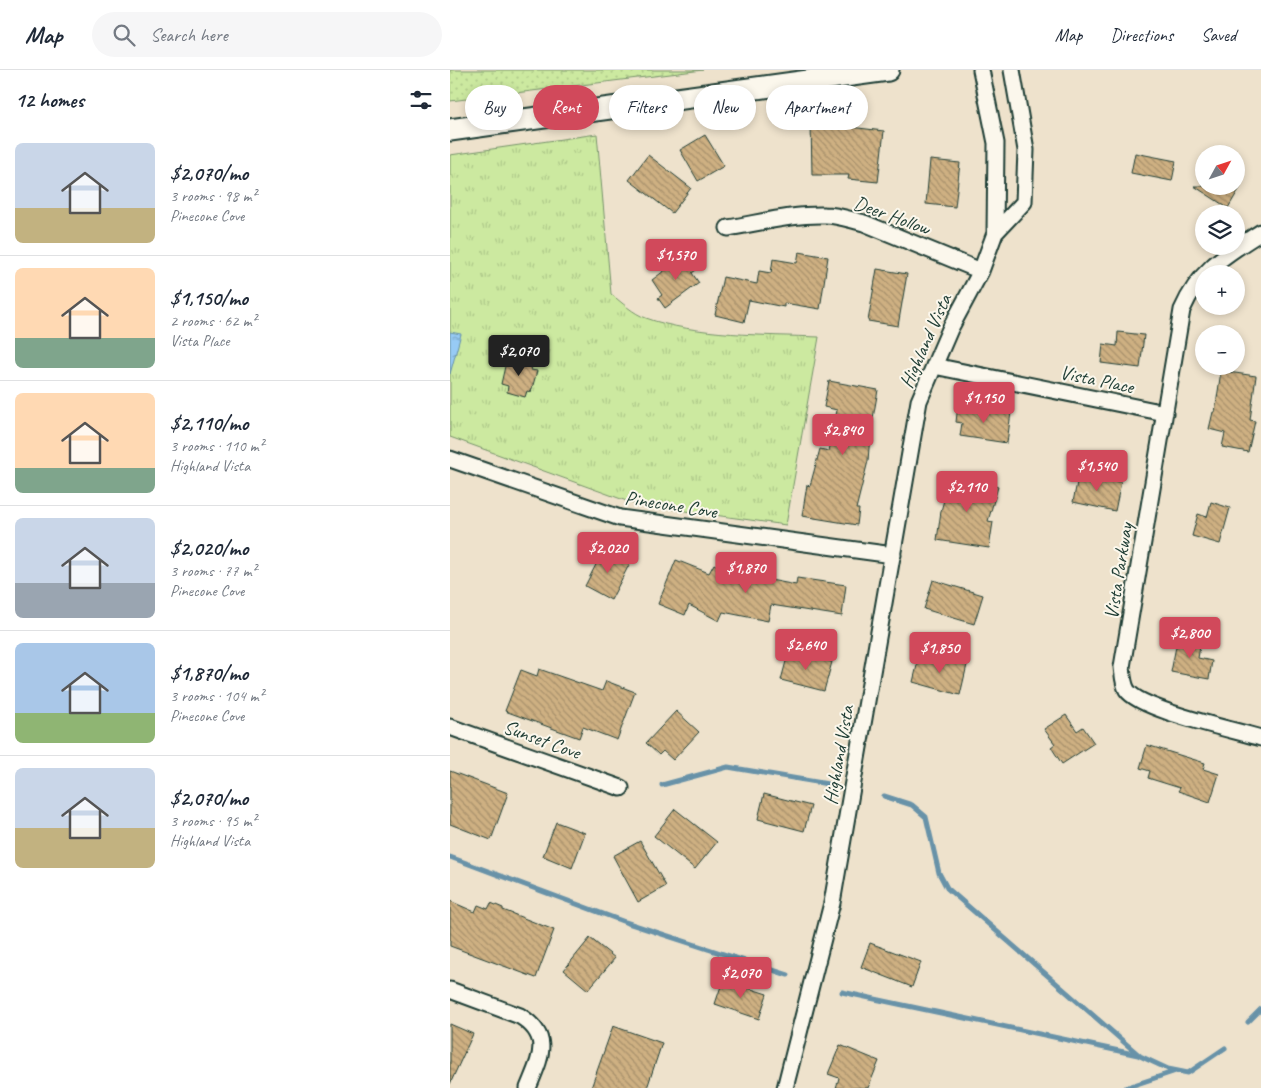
<!DOCTYPE html>
<html lang="en">
<head>
<meta charset="utf-8">
<style>
	body { margin:0; font-family:Caveat,sans-serif; background:#f6f6f7; color:#1f2937; height:100vh; display:flex; flex-direction:column; font-size:19px; white-space:nowrap }
	* { box-sizing:border-box; margin:0 }
	p { font-size:16px; color:#747a83 }
	.icon { flex:none; width:28px; height:28px; fill:none; stroke:currentColor; stroke-width:2; stroke-linecap:round; stroke-linejoin:round }
	.map { position:relative; flex:1; overflow:hidden }
	.drawer { display:flex; flex-direction:column; background:#fff; width:450px }
	.drawer>* { flex:none }
	.top-card { position:absolute; left:15px; top:15px; width:475px; height:45px; display:flex; gap:10px }
	.needle { width:32px; rotate:50deg }
	.buttons { position:absolute; left:745px; top:75px; display:grid; gap:10px }
	.buttons a { display:grid; place-items:center; width:50px; height:50px; border-radius:50%; background:#fff; box-shadow:0 2px 8px #0003; font-size:25px }
	.price { position:absolute; translate:-50% -42px; padding:0 11px; border-radius:5px; background:#d1495b; color:#fff; font-size:16px; line-height:32px; filter:drop-shadow(0 1px 2px #0008) }
	.price::after { content:''; position:absolute; left:50%; top:30px; width:15px; height:11px; margin-left:-8px; background:inherit; clip-path:polygon(0 0,100% 0,50% 100%) }
	.price.current { background:#222; color:#fff }
	ul { padding:0; list-style:none }
	li { display:flex; align-items:center; gap:15px; height:125px; padding:0 15px }
	li+li { border-top:1px solid #e0e1e3 }
	li span { display:grid; place-items:center; flex:none; width:140px; height:100px; border-radius:8px; color:#555 }
	li>.icon { margin-inline-start:auto }
	span .icon { width:60px; height:60px; fill:#fffc; stroke-width:1 }
	li b { font-size:21px }
	h2 { display:flex; justify-content:space-between; align-items:center; height:60px; padding:0 15px; font-size:21px }
	.chip { padding:0 18px; border-radius:22px; background:#fff; box-shadow:0 2px 8px #0003; font-size:18px; line-height:45px }
	.chip.current { background:#d1495b; color:#fff }
	header { display:flex; align-items:center; gap:30px; box-sizing:border-box; height:70px; padding:0 25px; background:#fff; border-bottom:1px solid #e0e1e3 }
	header strong { font-size:24px }
	nav { display:flex; gap:28px; margin-inline-start:auto; font-size:18px }
	.search { width:350px; height:45px; background:#f6f6f7; display:flex; align-items:center; gap:12px; box-sizing:border-box; padding:0 18px; border-radius:28px; color:#747a83; font-size:19px }
	main { display:flex; flex:1; min-height:0 }
	.map>svg:first-child { display:block }
	.grass { fill:url(#grass-dots); stroke:#76936a }
	.park { fill:url(#park-tufts); stroke:#76936a }
	.water { fill:url(#water-ripples); stroke:#6792a8 }
	.lines { fill:none; stroke-linecap:round; stroke-linejoin:round }
	.stream { stroke:#6792a8; stroke-width:5 }
	.building { fill:url(#building-back-hatch); stroke:#1f3d34 }
	.street-casing { stroke:#1f3d34; stroke-width:19 }
	.secondary-casing { stroke:#1f3d34; stroke-width:25 }
	.street { stroke:#fbf7ec; stroke-width:15 }
	.secondary { stroke:#fbf7ec; stroke-width:21 }
	.labels { text-anchor:middle; stroke-width:4; stroke-linejoin:round; paint-order:stroke }
	.street-label { font-size:20px; fill:#1f3d34; stroke:#fbf7ec }
</style>
</head>
<body>
<header>
<strong>Map</strong>
<div class="search"><svg class="icon" aria-label="search" viewBox="0 0 24 24"><circle cx="10" cy="10" r="6"/><path d="M15 15l6 6"/></svg>Search here</div>
<nav><a>Map</a><a>Directions</a><a>Saved</a></nav>
</header>
<main>
<section class="drawer">
<h2>12 homes<svg class="icon" aria-label="filters" viewBox="0 0 24 24"><path d="M4 7h16M4 17h16"/><circle cx="9" cy="7" r="2"/><circle cx="15" cy="17" r="2"/></svg></h2>
<ul>
<li><span style="background:linear-gradient(#c9d6e8 65%,#c2b280 0)"><svg class="icon" aria-label="home" viewBox="0 0 24 24"><path d="M3 11l9-7 9 7M6 9v11h12V9"/></svg></span><div><b>$2,070/mo</b><p>3 rooms · 98 m²</p><p>Pinecone Cove</p></div></li>
<li><span style="background:linear-gradient(#ffd9b3 70%,#7fa58c 0)"><svg class="icon" aria-label="home" viewBox="0 0 24 24"><path d="M3 11l9-7 9 7M6 9v11h12V9"/></svg></span><div><b>$1,150/mo</b><p>2 rooms · 62 m²</p><p>Vista Place</p></div></li>
<li><span style="background:linear-gradient(#ffd9b3 75%,#7fa58c 0)"><svg class="icon" aria-label="home" viewBox="0 0 24 24"><path d="M3 11l9-7 9 7M6 9v11h12V9"/></svg></span><div><b>$2,110/mo</b><p>3 rooms · 110 m²</p><p>Highland Vista</p></div></li>
<li><span style="background:linear-gradient(#c9d6e8 65%,#9aa5b1 0)"><svg class="icon" aria-label="home" viewBox="0 0 24 24"><path d="M3 11l9-7 9 7M6 9v11h12V9"/></svg></span><div><b>$2,020/mo</b><p>3 rooms · 77 m²</p><p>Pinecone Cove</p></div></li>
<li><span style="background:linear-gradient(#a9c7e8 70%,#8fb573 0)"><svg class="icon" aria-label="home" viewBox="0 0 24 24"><path d="M3 11l9-7 9 7M6 9v11h12V9"/></svg></span><div><b>$1,870/mo</b><p>3 rooms · 104 m²</p><p>Pinecone Cove</p></div></li>
<li><span style="background:linear-gradient(#c9d6e8 60%,#c2b280 0)"><svg class="icon" aria-label="home" viewBox="0 0 24 24"><path d="M3 11l9-7 9 7M6 9v11h12V9"/></svg></span><div><b>$2,070/mo</b><p>3 rooms · 95 m²</p><p>Highland Vista</p></div></li>
</ul>
</section>
<div class="map">
<svg width="811" height="1018" viewBox="0 0 811 1018">
	<defs>
		<pattern id="grass-dots" width="8" height="8" patternUnits="userSpaceOnUse" patternTransform="scale(1.25)"><rect width="8" height="8" fill="#cce9a0"/><path d="M2 2h.1M6 6h.1" fill="none" stroke="#afc98a" stroke-width="1.8" stroke-linecap="round"/></pattern>
		<pattern id="park-tufts" width="24" height="20" patternUnits="userSpaceOnUse" patternTransform="scale(1.25)"><rect width="24" height="20" fill="#cce9a0"/><path d="M3 7l-1-3M5 7V3M7 7l1-3M15 17l-1-3M17 17v-4M19 17l1-3" fill="none" stroke="#afc98a"/></pattern>
		<pattern id="water-ripples" width="26" height="14" patternUnits="userSpaceOnUse" patternTransform="scale(1.25)"><rect width="26" height="14" fill="#97cbf5"/><path d="M2 4q2-2 4 0t4 0M15 11q2-2 4 0t4 0" fill="none" stroke="#7ba6c7"/></pattern>
		<pattern id="building-back-hatch" width="6" height="6" patternUnits="userSpaceOnUse" patternTransform="scale(1.25)"><rect width="6" height="6" fill="#ceb082"/><path d="M-1 5l2 2M0 0l6 6M5-1l2 2" fill="none" stroke="#a7906b"/></pattern>
	</defs>
	<rect width="100%" height="100%" fill="#eee2cc"/>
	<filter id="ink" filterUnits="userSpaceOnUse"><feTurbulence type="fractalNoise" baseFrequency=".02" numOctaves="2"/><feDisplacementMap in="SourceGraphic" scale="10" xChannelSelector="R" yChannelSelector="G"/><feConvolveMatrix kernelMatrix="1 2 1 2 8 2 1 2 1" color-interpolation-filters="sRGB"/></filter>
	<g filter="url(#ink)">
		<path class="grass" d="M0,0h253l-253,31z"/>
		<path class="park" d="M147,64l14,160c10,8 23,20 35,24 49,18 121,17 173,19l-33,188 -151,-21 -185,-67v-282z"/>
		<path class="water" d="M0,262l11,2 -11,40z"/>
		<g class="lines">
			<path class="stream" d="M212,715l66,-18 100,17
				M434,726l28,9 14,12 13,56 8,15 193,168 28,13 20,4 37,-25
				M0,787l175,65 163,53
				M392,922l296,63
				M798,952l13,-13
				M675,1018l51,-17"/>
		</g>
		<path class="building" d="M361,53l30,1v2l43,5 -6,51 -30,-3 1,-4h-37z
			M255,65l19,31 -26,15 -18,-31z
			M685,83l41,8 -4,20 -41,-8z
			M198,85l43,33 -19,25 -43,-33z
			M480,90l30,3 -5,44 -29,-3z
			M744,116h47l-13,22z
			M349,182l29,5 -8,52 -36,-6v4l-35,-7 -5,22 -29,-7 8,-38 34,7 2,-13 12,2 2,-14 24,4z
			M235,185l11,15 -4,3 7,10 -34,25 -7,-10 4,-3 -10,-15z
			M427,199l30,5 -9,52 -30,-5z
			M668,262l26,3 -4,33 -39,-5 2,-19 14,2z
			M68,288l15,4 -2,8 6,1 -6,21 -4,-1 -2,6 -18,-5 1,-6 -7,-2 5,-22 11,3z
			M771,301l35,5 -6,44 5,1 -7,31 -26,-5 3,-14 -16,-4 4,-17h2z
			M379,311l49,9 -8,45 -2,26 -12,48h3l-2,16 -55,-9 5,-31 3,1 10,-37 9,2 8,-41 -13,-3z
			M508,335l53,7 -4,31 -47,-7 2,-13 -6,-1z
			M629,403l42,9 -6,29 -42,-9z
			M501,404l47,13 -10,34 5,1 -4,26 -52,-8 4,-29z
			M761,432l19,6 -10,36 -28,-8 6,-22 9,3z
			M155,477l26,14 -20,39 -26,-14z
			M226,490l33,13 5,-9 30,16 1,-5 51,10 1,-7 49,7 -4,31 -71,-11 -3,16 -45,-9 -4,9 -30,-16 -4,10 -27,-11z
			M483,510l50,15 -9,29 -50,-15z
			M728,566l23,5 -3,17 14,3 -3,18 -38,-7z
			M339,580l43,12 -8,29 -43,-11z
			M470,583l47,12 -7,30 -47,-13z
			M89,599l63,22 4,-10 29,11 -18,48 -34,-13 -4,11 -74,-27 16,-41 16,6z
			M226,641l23,21 -26,28 -10,-9 -4,4 -13,-12z
			M616,645l11,16 6,-4 11,16 -32,21 -11,-17 4,-3 -11,-15z
			M697,675l58,18 -2,6 16,5 -9,28 -32,-11 2,-3 -32,-10 2,-7 -10,-3z
			M0,701l58,22 -17,47 -41,-16z
			M314,724l47,12 -7,25 -46,-12z
			M225,739l42,33 -22,27 -41,-33z
			M106,752l29,11 -13,35 -29,-12z
			M190,771l26,45 -28,16 -25,-46z
			M0,831l25,11 3,-7 10,4 3,-6 12,5v2l51,20 -18,48 -86,-32z
			M140,868l25,20 -27,32 -24,-20z
			M420,873l51,19 -9,25 -51,-20z
			M273,910l44,14 -8,25 -44,-15z
			M0,954l23,10 -23,50z
			M163,956l49,17 -15,45h-56z
			M390,975l39,16 -11,27h-32l3,-10 -11,-4z"/>
		<g class="lines">
			<defs>
				<path id="street" d="M278,158c31,-5 65,-14 97,-13 13,0 26,5 39,8l117,48
					M811,162c-36,23 -61,37 -79,78l-60,357c1,8 1,16 5,23 13,20 108,40 134,48
					M545,163l29,-31 2,-52 -14,-80
					M484,296l231,47
					M0,389l170,59 273,37
					M0,657l171,61
					M0,920l70,26c33,21 20,42 8,72
					M335,1018l47,-185 87,-502 31,-72 31,-58 14,-38 1,-90 -15,-73"/>
				<path id="secondary" d="M0,60l438,-60"/>
			</defs>
			<use href="#street" class="street-casing"/>
			<use href="#secondary" class="secondary-casing"/>
			<use href="#street" class="street"/>
			<use href="#secondary" class="secondary"/>
		</g>
	</g>
	<g class="labels">
		<g class="street-label">
			<text transform="translate(442 145) rotate(20)" y="7">Deer Hollow</text>
			<text transform="translate(475 271) rotate(-66)" y="7">Highland Vista</text>
			<text transform="translate(647 309) rotate(12)" y="7">Vista Place</text>
			<text transform="translate(221 434) rotate(9)" y="7">Pinecone Cove</text>
			<text transform="translate(668 501) rotate(-81)" y="7">Vista Parkway</text>
			<text transform="translate(92 669) rotate(20)" y="7">Sunset Cove</text>
			<text transform="translate(388 685) rotate(-80)" y="7">Highland Vista</text>
		</g>
	</g>
</svg>
<div class="buttons">
<a><svg class="needle" viewBox="-14 -14 28 28"><path d="M0-13l5 13h-10z" fill="#e53935"/><path d="M0 13l5-13h-10z" fill="#747a83"/></svg></a>
<a><svg class="icon" aria-label="layers" viewBox="0 0 24 24"><path d="M12 4l9 5-9 5-9-5zM3 14l9 5 9-5"/></svg></a>
<a>+</a>
<a>−</a>
</div>
<b class="price" style="left:226px;top:211px">$1,570</b>
<b class="price current" style="left:69px;top:307px">$2,070</b>
<b class="price" style="left:534px;top:354px">$1,150</b>
<b class="price" style="left:393px;top:386px">$2,840</b>
<b class="price" style="left:647px;top:422px">$1,540</b>
<b class="price" style="left:517px;top:443px">$2,110</b>
<b class="price" style="left:158px;top:504px">$2,020</b>
<b class="price" style="left:296px;top:524px">$1,870</b>
<b class="price" style="left:740px;top:589px">$2,800</b>
<b class="price" style="left:356px;top:601px">$2,640</b>
<b class="price" style="left:490px;top:604px">$1,850</b>
<b class="price" style="left:291px;top:929px">$2,070</b>
<div class="top-card">
<a class="chip">Buy</a>
<a class="chip current">Rent</a>
<a class="chip">Filters</a>
<a class="chip">New</a>
<a class="chip">Apartment</a>
</div>
</div>
</main>
</body>
</html>
